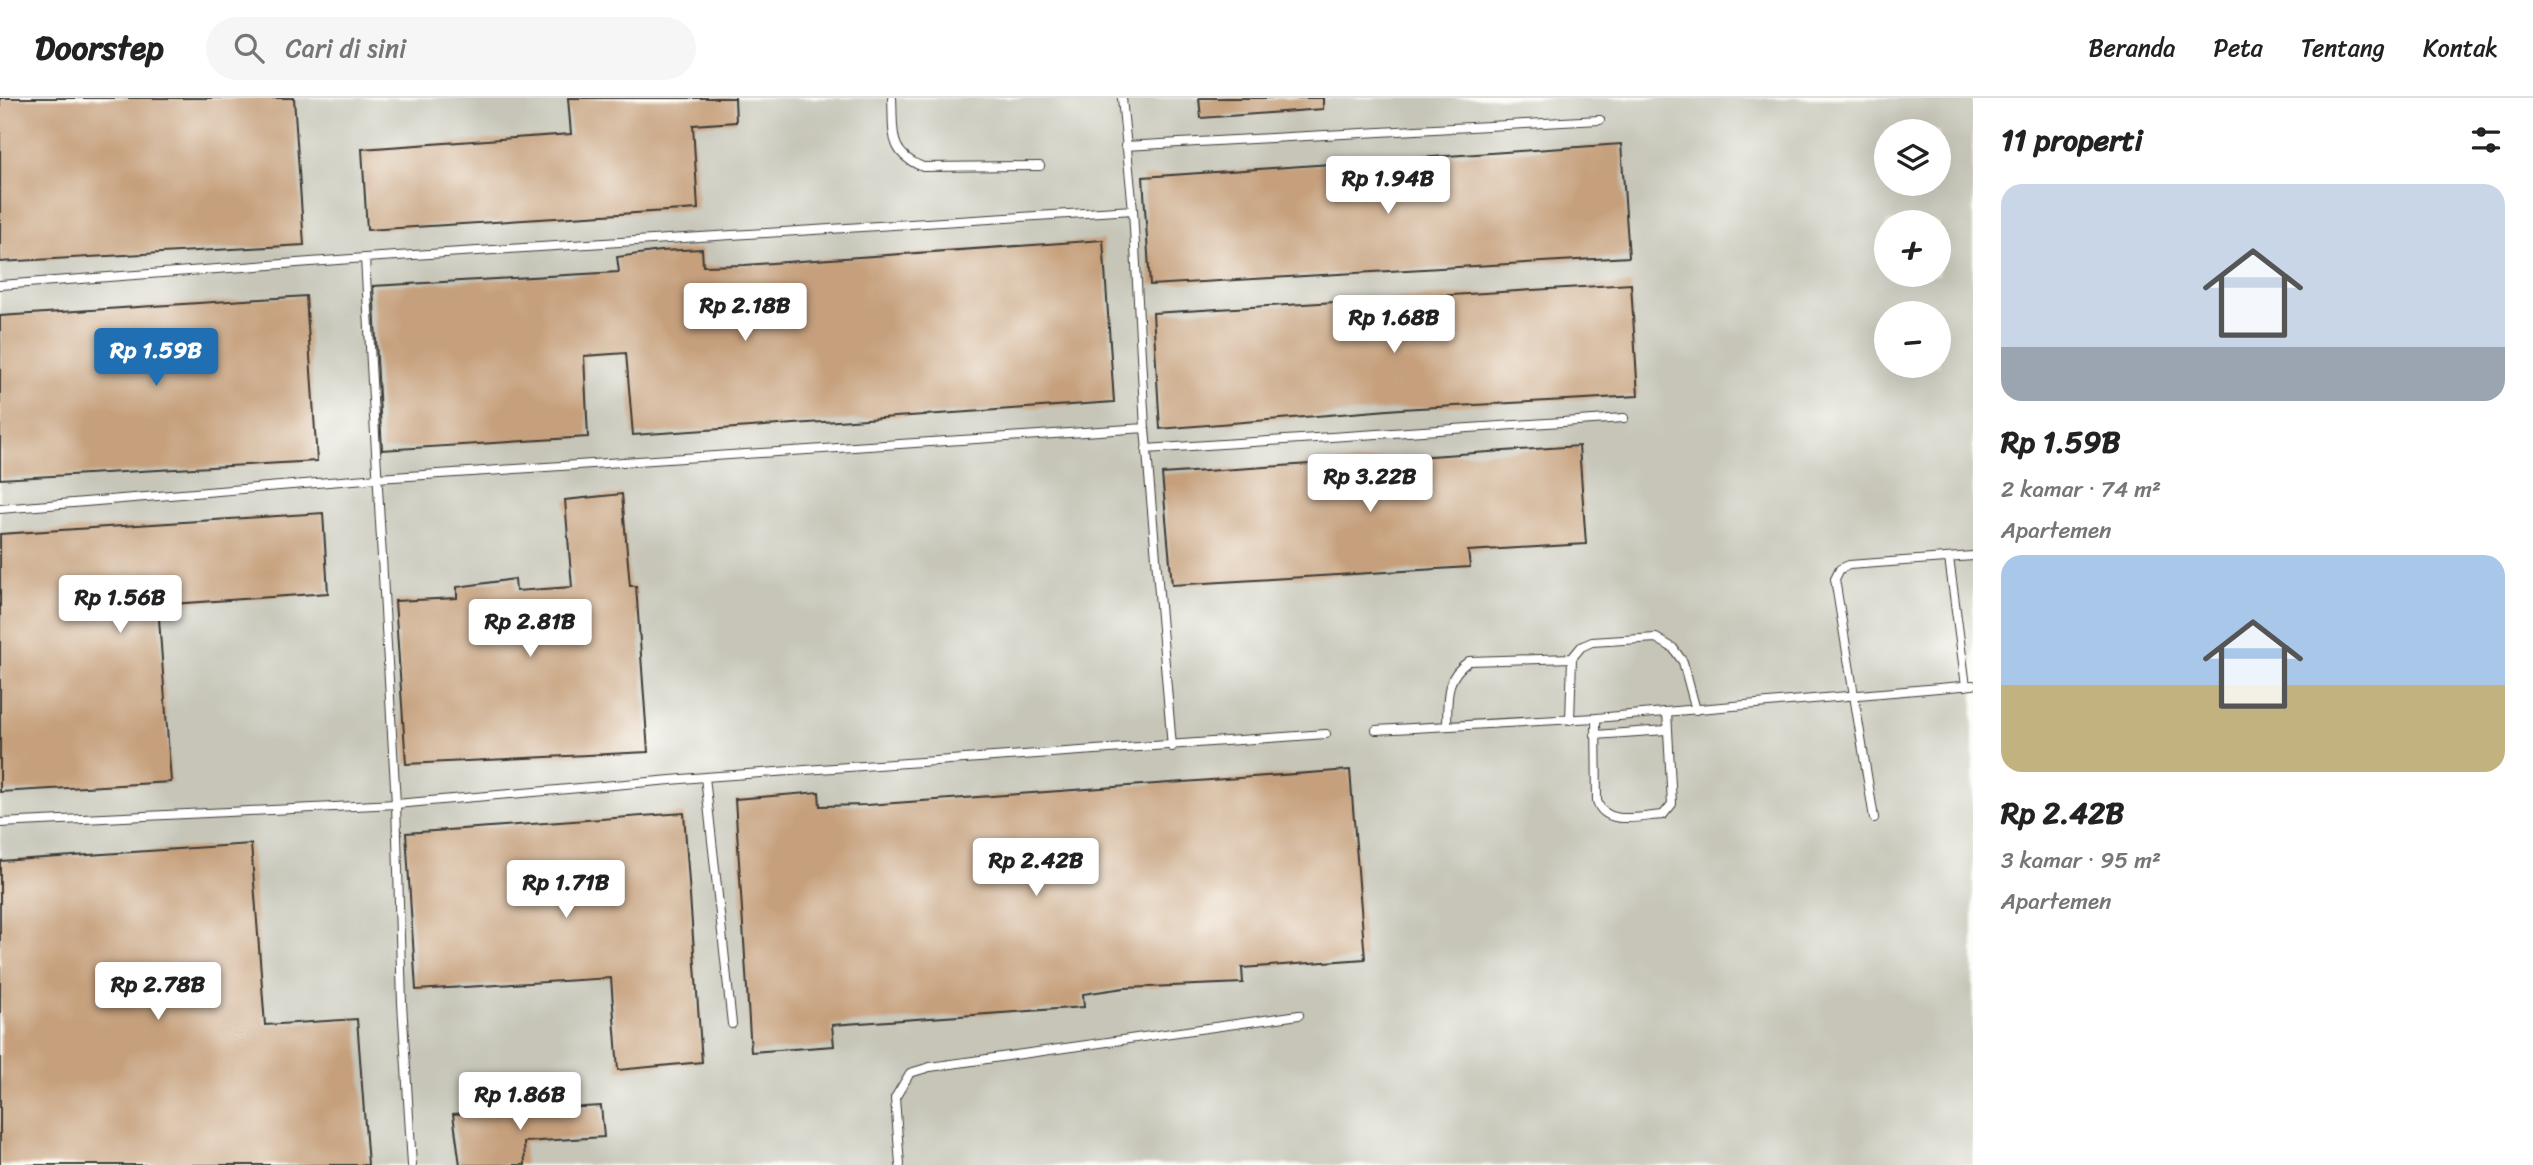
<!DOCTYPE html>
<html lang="id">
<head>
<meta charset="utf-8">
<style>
	body { margin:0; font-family:Sriracha,sans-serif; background:#f6f6f6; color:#222; height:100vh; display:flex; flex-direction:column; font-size:26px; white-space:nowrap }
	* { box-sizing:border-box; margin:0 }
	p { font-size:23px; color:#767676 }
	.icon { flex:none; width:38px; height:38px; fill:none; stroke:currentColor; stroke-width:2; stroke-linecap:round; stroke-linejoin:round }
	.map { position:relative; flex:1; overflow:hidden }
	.side { display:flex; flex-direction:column; background:#fff; width:560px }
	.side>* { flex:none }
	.fabs { position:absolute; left:1874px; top:21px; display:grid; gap:14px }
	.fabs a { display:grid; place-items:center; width:77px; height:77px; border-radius:50%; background:#fff; box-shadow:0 7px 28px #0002; font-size:35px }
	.price { position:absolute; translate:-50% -60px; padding:0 16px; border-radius:7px; background:#fff; color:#222; font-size:23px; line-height:46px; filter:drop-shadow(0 2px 4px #0008) }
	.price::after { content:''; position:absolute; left:50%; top:42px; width:21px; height:16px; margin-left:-10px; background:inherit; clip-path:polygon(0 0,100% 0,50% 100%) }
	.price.selected { background:#1f6fb2; color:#fff }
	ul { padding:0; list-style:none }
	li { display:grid; align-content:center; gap:14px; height:371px; padding:0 28px }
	li span { display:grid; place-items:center; height:217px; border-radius:21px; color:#555 }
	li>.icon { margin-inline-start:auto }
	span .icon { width:126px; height:126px; fill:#fffc; stroke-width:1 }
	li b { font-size:30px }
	h2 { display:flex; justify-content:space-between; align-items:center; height:84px; padding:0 28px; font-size:30px }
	header { display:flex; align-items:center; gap:42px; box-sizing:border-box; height:98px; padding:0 35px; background:#fff; border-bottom:2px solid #e0e0e0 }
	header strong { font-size:33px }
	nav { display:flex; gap:38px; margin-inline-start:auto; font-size:24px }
	.search { width:490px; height:63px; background:#f6f6f6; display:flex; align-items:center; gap:18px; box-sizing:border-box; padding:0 24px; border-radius:38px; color:#767676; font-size:26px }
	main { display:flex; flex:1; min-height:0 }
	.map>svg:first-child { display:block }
	.industrial { fill:#c6c5b8; fill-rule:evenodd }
	.building { fill:#c6a07d }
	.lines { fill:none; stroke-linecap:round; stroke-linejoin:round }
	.service-casing { stroke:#3d3a36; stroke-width:10 }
	.service { stroke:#fff; stroke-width:8 }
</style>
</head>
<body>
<header>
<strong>Doorstep</strong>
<div class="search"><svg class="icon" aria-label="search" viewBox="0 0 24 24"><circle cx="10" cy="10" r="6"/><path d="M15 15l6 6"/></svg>Cari di sini</div>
<nav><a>Beranda</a><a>Peta</a><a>Tentang</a><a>Kontak</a></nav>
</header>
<main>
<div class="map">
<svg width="1973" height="1067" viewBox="0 0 1973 1067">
	<rect width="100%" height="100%" fill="#fdfcf7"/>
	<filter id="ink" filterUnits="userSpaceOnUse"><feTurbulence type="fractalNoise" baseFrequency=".0143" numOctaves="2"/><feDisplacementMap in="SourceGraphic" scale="14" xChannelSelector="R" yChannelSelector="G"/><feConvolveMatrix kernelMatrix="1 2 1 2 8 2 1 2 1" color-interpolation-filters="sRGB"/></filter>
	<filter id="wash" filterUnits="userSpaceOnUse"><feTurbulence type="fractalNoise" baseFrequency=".00686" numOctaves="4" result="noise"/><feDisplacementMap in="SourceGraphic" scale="28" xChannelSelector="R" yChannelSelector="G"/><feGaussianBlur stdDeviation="1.57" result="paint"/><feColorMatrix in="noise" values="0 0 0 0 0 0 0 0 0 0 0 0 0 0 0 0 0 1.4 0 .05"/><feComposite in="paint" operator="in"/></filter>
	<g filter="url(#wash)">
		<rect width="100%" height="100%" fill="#f6e1c9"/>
		<path class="industrial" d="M0,0h1973v1067h-1973zM1886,33h53v53h-53zM1886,124h53v53h-53zM1886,215h53v53h-53z"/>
		<g id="blocks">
			<path class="building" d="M0,0h294l10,147 -304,17z
				M568,0h167l1,24 -43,3 5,84 -331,21 -5,-81 209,-15z
				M1199,0h124v11l-122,9z
				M1621,46l8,113 -479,28 -7,-108z
				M1103,142l11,162 -481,33 -7,-82 -42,3 4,81 -206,13 -9,-164 246,-14 -2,-15 43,-6 42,-2 1,17 42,-1z
				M1631,186l7,112 -238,13 -240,20 -7,-116z
				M306,198l11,165 -317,18v-163z
				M1579,348l7,98 -118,7 2,16 -298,18 -10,-111z
				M622,396l8,92h6l12,166 -242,12 -11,-163 62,-3v-11l58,-8 1,12 56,-4 -7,-87z
				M323,415l5,80 -170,12 13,177 -171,10v-258z
				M1350,672l15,189 -123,9 1,15 -119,5 -41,6 1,13 -252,18 2,21 -83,6 -16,-253 84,-7 1,14 47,-1z
				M684,715l18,249 -84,8 -7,-92 -195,12 -10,-157z
				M251,746l14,181 92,-6 11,146h-368v-304z
				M601,1008l3,31 -80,5 1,23h-65l-7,-51z"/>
		</g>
	</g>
	<g filter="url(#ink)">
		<use href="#blocks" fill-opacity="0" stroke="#3d3a36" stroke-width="2"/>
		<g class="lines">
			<defs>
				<path id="service" d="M892,0c2,33 -5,55 31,69l117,-1
					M1122,0l11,112 12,218 27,319
					M1125,48l475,-26
					M365,160l31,546 6,199 10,162
					M0,187l365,-27 768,-48
					M1146,351l478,-31
					M0,411l378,-31 767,-50
					M1949,460l17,128
					M1596,620l1,83c8,26 44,15 66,14l9,-11 -5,-92
					M1570,622l2,-62 9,-11 11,-5 64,-4 17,10 10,14 13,48
					M1447,628c1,-28 -3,-48 22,-65l103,-3
					M1376,632l220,-12 377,-33
					M1595,637l71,-5
					M705,679l27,247
					M1874,720l-39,-239 5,-10 9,-4 124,-9
					M0,725l396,-19 309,-27 621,-43
					M900,1067l-5,-67 15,-25 20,-6 369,-52"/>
			</defs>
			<use href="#service" class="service-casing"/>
			<use href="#service" class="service"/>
		</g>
	</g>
</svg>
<div class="fabs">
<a><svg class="icon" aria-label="layers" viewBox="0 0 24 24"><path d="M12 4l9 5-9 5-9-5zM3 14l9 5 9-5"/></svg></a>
<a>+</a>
<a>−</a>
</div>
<b class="price" style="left:1388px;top:118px">Rp 1.94B</b>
<b class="price" style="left:745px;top:245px">Rp 2.18B</b>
<b class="price" style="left:1394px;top:257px">Rp 1.68B</b>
<b class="price selected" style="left:156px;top:290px">Rp 1.59B</b>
<b class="price" style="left:1370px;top:416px">Rp 3.22B</b>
<b class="price" style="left:120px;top:537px">Rp 1.56B</b>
<b class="price" style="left:530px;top:561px">Rp 2.81B</b>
<b class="price" style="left:1036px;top:800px">Rp 2.42B</b>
<b class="price" style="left:566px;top:822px">Rp 1.71B</b>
<b class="price" style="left:158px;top:924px">Rp 2.78B</b>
<b class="price" style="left:520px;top:1034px">Rp 1.86B</b>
</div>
<section class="side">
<h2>11 properti<svg class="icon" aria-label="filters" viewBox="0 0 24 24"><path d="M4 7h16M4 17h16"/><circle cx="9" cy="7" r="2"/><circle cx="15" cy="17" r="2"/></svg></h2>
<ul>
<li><span style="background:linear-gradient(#c9d6e8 75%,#9aa5b1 0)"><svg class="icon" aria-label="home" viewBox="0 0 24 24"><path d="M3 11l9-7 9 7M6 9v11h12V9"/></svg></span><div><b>Rp 1.59B</b><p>2 kamar · 74 m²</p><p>Apartemen</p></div></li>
<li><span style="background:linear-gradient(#a9c7e8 60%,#c2b280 0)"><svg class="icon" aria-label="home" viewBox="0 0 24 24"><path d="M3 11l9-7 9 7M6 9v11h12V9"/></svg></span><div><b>Rp 2.42B</b><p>3 kamar · 95 m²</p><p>Apartemen</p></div></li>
</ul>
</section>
</main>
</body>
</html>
